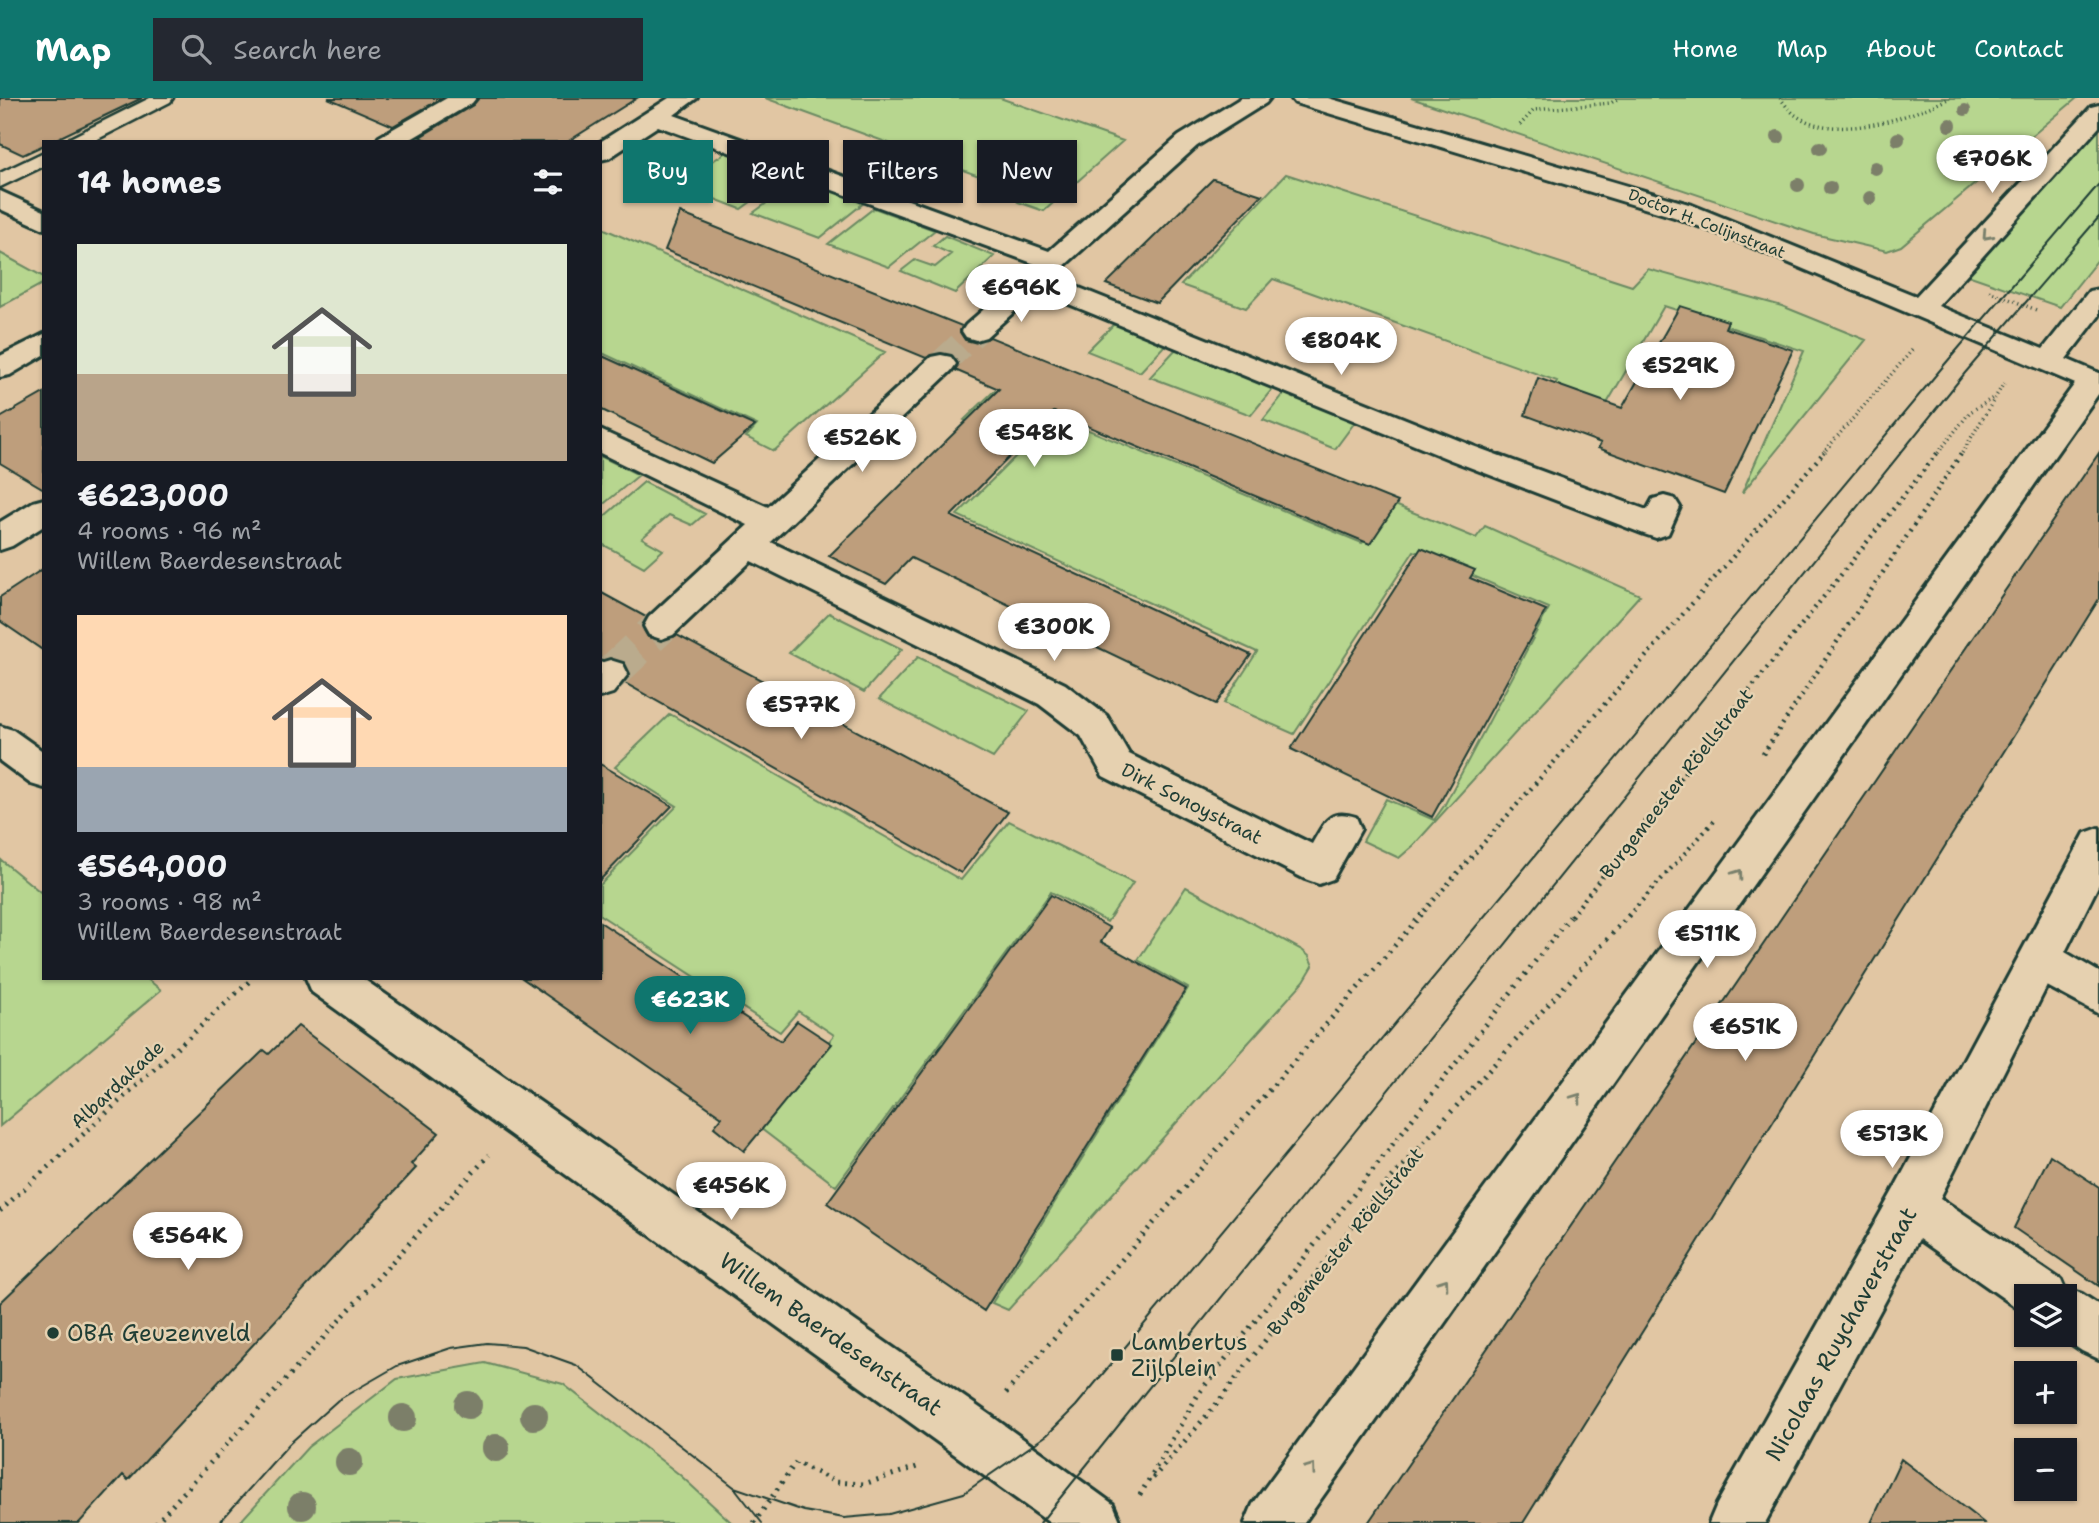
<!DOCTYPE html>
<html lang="en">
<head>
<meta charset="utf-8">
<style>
	body { margin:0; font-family:"Shantell Sans",sans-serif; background:#242831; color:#f1f3f6; height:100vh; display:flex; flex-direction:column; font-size:26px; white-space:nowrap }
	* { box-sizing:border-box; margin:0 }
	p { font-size:23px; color:#9ea1a6 }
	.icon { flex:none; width:38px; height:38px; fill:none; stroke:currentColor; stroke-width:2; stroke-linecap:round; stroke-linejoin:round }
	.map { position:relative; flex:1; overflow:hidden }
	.side { position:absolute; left:42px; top:42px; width:560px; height:840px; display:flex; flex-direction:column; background:#171b24; border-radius:0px; box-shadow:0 2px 5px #0004 }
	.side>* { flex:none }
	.hud { position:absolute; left:623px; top:42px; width:665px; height:63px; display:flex; gap:14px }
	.tools { position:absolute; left:2014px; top:1186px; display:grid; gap:14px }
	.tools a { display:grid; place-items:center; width:63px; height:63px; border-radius:0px; background:#171b24; box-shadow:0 2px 5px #0004; font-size:35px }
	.price { position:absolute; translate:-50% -60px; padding:0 16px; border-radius:24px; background:#fff; color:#222; font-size:23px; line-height:46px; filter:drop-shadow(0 2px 4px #0008) }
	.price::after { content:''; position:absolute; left:50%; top:42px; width:21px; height:16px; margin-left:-10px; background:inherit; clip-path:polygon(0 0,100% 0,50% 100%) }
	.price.active { background:#0f766e; color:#fff }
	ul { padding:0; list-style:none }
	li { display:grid; align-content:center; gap:14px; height:371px; padding:0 35px }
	li span { display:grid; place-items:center; height:217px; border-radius:0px; color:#555 }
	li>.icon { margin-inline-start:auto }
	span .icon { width:126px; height:126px; fill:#fffc; stroke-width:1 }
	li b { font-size:30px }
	h2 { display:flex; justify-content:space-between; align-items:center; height:84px; padding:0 35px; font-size:30px }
	.chip { padding:0 24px; border-radius:0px; background:#171b24; box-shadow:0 2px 5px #0004; font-size:24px; line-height:63px }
	.chip.active { background:#0f766e; color:#fff }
	header { display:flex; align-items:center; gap:42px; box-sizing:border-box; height:98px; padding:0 35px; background:#0f766e; color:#fff }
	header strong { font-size:33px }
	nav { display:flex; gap:38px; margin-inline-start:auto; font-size:24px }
	.search { width:490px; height:63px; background:#242831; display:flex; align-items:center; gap:18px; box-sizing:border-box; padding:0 24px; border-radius:0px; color:#9ea1a6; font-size:26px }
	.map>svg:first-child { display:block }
	.green { fill:#b7d68f; stroke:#6b8a62; stroke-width:2 }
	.building { fill:#be9e7b; stroke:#1f3d34; stroke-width:2 }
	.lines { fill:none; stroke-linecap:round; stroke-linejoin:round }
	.minor-tunnel-far1 { stroke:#baab8d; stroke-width:27; stroke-dasharray:27 13; stroke-linecap:butt }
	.minor-tunnel { stroke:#baab8d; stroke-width:36; stroke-dasharray:36 18; stroke-linecap:butt }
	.service-casing { stroke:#1f3d34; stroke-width:5 }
	.minor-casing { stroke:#1f3d34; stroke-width:6 }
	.tertiary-casing { stroke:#1f3d34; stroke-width:6 }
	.path-far2 { stroke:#1f3d34; stroke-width:3.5; stroke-dasharray:1 3.5; stroke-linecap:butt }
	.path-far1 { stroke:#1f3d34; stroke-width:4.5; stroke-dasharray:2 5; stroke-linecap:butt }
	.path { stroke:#1f3d34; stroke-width:5; stroke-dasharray:2 6; stroke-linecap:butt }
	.service { fill:#e6d1b0; fill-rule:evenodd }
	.minor { fill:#e6d1b0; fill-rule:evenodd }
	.tertiary { fill:#e6d1b0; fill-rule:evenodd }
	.tram { stroke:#1f3d34; stroke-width:2 }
	.tree { fill:#7b7f69 }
	.oneway { stroke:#79806c }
	.poi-dot { fill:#1f3d34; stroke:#e6d1b0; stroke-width:2.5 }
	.labels { text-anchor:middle; stroke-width:5; stroke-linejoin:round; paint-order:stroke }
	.far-street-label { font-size:16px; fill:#1f3d34; stroke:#e6d1b0 }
	.street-label { font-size:19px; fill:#1f3d34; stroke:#e6d1b0 }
	.near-poi-label { font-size:23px; fill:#1f3d34; stroke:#e6d1b0; text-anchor:start }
	.near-street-label { font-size:23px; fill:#1f3d34; stroke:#e6d1b0 }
</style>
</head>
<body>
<header>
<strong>Map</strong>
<div class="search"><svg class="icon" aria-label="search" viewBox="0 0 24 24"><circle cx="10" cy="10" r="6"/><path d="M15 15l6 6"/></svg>Search here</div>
<nav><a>Home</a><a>Map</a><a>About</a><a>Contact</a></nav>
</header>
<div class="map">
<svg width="2099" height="1425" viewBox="0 0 2099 1425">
	<rect width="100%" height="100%" fill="#e1c6a3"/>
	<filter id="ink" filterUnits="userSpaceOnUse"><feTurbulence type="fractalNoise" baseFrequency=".0143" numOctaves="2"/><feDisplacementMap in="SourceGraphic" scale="14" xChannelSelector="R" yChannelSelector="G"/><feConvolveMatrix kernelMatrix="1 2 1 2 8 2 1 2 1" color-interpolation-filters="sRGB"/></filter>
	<g filter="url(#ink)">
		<path class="green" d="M765,0h235l123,43 -79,70 -26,-9 8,-9z
			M1411,0h666l-176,148 -14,5 -73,-17z
			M2099,19v141l-39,49 -101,-35z
			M726,54l62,23 -47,34 -63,-24z
			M1286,76l346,112 16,-17 134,37 84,34 -124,153 62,-142 -140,-45 -72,123 -51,-18 16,-30 -284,-102 -27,29 -65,-23z
			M801,80l64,24 -45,36 -67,-25z
			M874,110l60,22h1l-46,37 -61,-23z
			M600,129l285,125 -111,99 -28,-14 11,-12 -157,-73z
			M945,138l49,20 -39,37 -54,-22 14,-11 20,7 16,-13 -18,-8z
			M0,155l44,24v6l-44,24z
			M1114,226l52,20 -26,28 -53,-21z
			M1176,251l98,38 -23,28 -101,-38z
			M1287,292l71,28 -23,31 -72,-29z
			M994,293l368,152 33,-38 81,33 9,-12 155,69 -226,250 -15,13 -36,-17 23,-42 48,21 10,-14 105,-198 -135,-57 -120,183 -70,-31 33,-51 -300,-137 67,-67 -60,-28z
			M600,358l39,19 -39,32z
			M644,384l61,32 -13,11 -23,-10 -27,23 21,12 -19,17 -44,-24v-23z
			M829,515l73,36 -38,43 -75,-39z
			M918,559l111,54 -36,47 -114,-59z
			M670,616l291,166 48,-59 124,62 -26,39 -56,-30 -215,294 -76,-58 74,-93 -36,-24 -18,21 -180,-117v-30l77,-79 -62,-39z
			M0,761l44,36v83h102l15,12 -161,136z
			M1186,789l116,63 7,6 4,10 -9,15 -296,329 -16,-7 196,-315 -50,-28z
			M485,1265l78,21 117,91 52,48h-493l69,-76 89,-68z"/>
		<path class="building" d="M0,0h142l-92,44h-6v3l-21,10 -23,-11z
			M328,0h114l-49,28z
			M479,0h158l-70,44h-135l-12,-5 53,-32z
			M1213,81l49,16 -105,108 -51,-19z
			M680,115l282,113 -2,6 5,8 12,3 13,-6 408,165 -28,42 -316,-132 -103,104 300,139 -35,49 -305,-146 -25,26 -57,-28 170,-167 -44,-19 4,-6 -7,-10 -12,-2 -14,6 -261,-108z
			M1680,208l48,15 -3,7 68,22 -69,144 -126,-46 3,-5 -76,-28 13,-37 84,30z
			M600,257l75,34 80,37 -43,37 -112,-54z
			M44,295v96l-44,-26v-45z
			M2099,355v146l-576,924h-155z
			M1421,450l54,22 -5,8 76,32 -114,207 -141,-68z
			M44,470v83l-44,-30v-24z
			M600,494l46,25 -4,10 6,10 14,4 15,-6 331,177 -47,61 -336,-190 5,-10 -5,-10 -14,-6 -11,3z
			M600,666l72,42 -72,74z
			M1051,797l59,33 -9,14 85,47 -202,322 -157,-108z
			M600,824l181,119 16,-20 35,23 -88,107 -30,-24 8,-10 -200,-139h78z
			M298,928l141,107 -28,31 5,4 -288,312 -5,-5 -44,48h-79v-220l264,-253 5,4z
			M2050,1057l49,32v99l-85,-58z
			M1901,1361l83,64h-113z"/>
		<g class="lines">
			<path class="minor-tunnel-far1" d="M941,266l35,-33"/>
			<path class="minor-tunnel" d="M610,576l51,-48"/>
			<defs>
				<path id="service" d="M150,0h23l-3,4 -78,40h-24l2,-4z
					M44,54v14l-44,21v-14z"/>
				<path id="minor" d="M447,0h29l-4,5 -66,39h-30l3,-5z
					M669,0h28l-23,17 375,136 130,-115 62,-38h29l-4,5 -69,43 -145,131 421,169 174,64 6,-11 11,-3 11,3 5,8 -12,27 -12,4 -12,-4 -193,-74 -414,-169 -51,46 -10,3 -10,-3 -4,-6 4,-6 69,-61 -377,-138 -49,32 -9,2v-18z
					M0,93l44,20v18l-44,-20z
					M44,236v21l-34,20 -10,2v-21z
					M941,257l10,2 5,7 -5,7 -180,171 294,142 42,32 22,38 183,90c13,-21 16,-36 44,-27l5,12 -28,50 -14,5 -14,-5 -202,-103 -22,-40 -42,-32 -288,-143 -78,74 -12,4 -12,-4 -5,-9 5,-9 99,-92 -148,-72v-23l168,77 163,-150z
					M2092,273l7,2v20l-795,1130h-59l8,-19 829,-1130z
					M44,401v27l-32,20 -12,4v-28l33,-20z
					M610,562l13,4 5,10 -15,19 -13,4v-34z
					M0,628l13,4 31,22v36l-13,-4 -31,-23z
					M2099,730v56l-34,68 34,20v42l-52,-28 -107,212 121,82 3,7 18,7 17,11v54l-17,-8 -24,-16h7v-38h-39v17l-107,-75 -154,284h-56l8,-19 177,-315 191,-356z
					M306,880h56l628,437 123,89 8,19h-71l-738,-531z"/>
				<path id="tertiary" d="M1291,0h37l364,107 224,91 175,-189 8,-2v22l-161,179 105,43 46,-58 10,-2v27l-33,43 33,14v21l-366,-155 -59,-22 -379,-114z"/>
			</defs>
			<use href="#service" class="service-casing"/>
			<use href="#minor" class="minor-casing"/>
			<use href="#tertiary" class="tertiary-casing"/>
			<path class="path-far2" d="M1780,0c4,5 9,12 14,16 41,30 116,3 156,-16
				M1520,27l14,-15 77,-7 8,-5
				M1989,193l50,20
				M1823,355l91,-105
				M1938,355l32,-41 23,-14
				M1962,355l42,-70"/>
			<path class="path-far1" d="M1763,656l200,-303
				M1420,818l405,-465
				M1571,818l368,-465
				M1628,818l87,-96"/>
			<path class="path" d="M0,1113l253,-233
				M1006,1295l416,-479
				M1153,1380l62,-72 162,-212 253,-280
				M1140,1397l59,-102 373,-479
				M156,1425l333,-368
				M754,1425l42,-61 39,20 29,2 56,-18"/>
			<use href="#service" class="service"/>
			<use href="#minor" class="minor"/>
			<use href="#tertiary" class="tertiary"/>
			<path class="tram" d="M734,1389l70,24 40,7 45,-4 75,-21 83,-58 29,-29 869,-1042 154,-180
				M219,1425l70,-79 49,-44 59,-34 54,-18 36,-5 36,3 53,19 158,122 28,36
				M1040,1425l925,-1150 134,-156"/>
		</g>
		<g class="tree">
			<circle cx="1965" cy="12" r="6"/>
			<circle cx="1950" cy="27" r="7"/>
			<circle cx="1778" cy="39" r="7"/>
			<circle cx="1898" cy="41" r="7"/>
			<circle cx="1820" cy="50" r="7"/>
			<circle cx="1875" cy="70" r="7"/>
			<circle cx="1798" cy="87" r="7"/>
			<circle cx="1830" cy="90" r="7"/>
			<circle cx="1870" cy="100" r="7"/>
			<circle cx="468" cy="1307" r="14"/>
			<circle cx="534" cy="1318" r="14"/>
			<circle cx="403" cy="1320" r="14"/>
			<circle cx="496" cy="1350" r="14"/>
			<circle cx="349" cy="1364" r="14"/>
			<circle cx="302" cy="1408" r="14"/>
		</g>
		<defs><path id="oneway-chevron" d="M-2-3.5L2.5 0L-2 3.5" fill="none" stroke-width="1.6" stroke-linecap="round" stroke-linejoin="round" transform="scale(1.75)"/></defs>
		<g class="oneway">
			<use href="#oneway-chevron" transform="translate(1987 137) rotate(132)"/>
			<use href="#oneway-chevron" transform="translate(1738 776) rotate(-54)"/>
			<use href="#oneway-chevron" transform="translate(1577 1000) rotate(-54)"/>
			<use href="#oneway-chevron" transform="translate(1444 1185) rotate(-54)"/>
			<use href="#oneway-chevron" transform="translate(1311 1370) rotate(-54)"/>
		</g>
	</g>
	<g class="poi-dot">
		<circle cx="53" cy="1235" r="7"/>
		<rect x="1110" y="1250" width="14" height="14" rx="3.5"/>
	</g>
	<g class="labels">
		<g class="far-street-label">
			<text transform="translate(1707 125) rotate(21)" y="6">Doctor H. Colijnstraat</text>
		</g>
		<g class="street-label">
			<text transform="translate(1676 685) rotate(-52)" y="7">Burgemeester Röellstraat</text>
			<text transform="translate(1192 705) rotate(27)" y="7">Dirk Sonoystraat</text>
			<text transform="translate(117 986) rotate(-43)" y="7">Albardakade</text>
			<text transform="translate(1345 1143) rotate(-51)" y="7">Burgemeester Röellstraat</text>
		</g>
		<g class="near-poi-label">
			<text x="67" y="1243">OBA Geuzenveld</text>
			<text x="1131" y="1252">Lambertus<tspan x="1131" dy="26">Zijlplein</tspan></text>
		</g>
		<g class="near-street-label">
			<text transform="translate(831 1236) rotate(35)" y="8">Willem Baerdesenstraat</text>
			<text transform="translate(1841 1236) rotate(-61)" y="8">Nicolaas Ruychaverstraat</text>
		</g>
	</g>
</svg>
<div class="tools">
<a><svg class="icon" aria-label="layers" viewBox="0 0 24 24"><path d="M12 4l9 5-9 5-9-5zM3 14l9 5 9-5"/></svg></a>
<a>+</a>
<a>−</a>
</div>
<b class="price" style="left:1992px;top:97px">€706K</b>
<b class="price" style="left:1021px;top:226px">€696K</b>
<b class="price" style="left:1341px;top:279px">€804K</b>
<b class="price" style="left:1680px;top:304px">€529K</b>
<b class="price" style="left:1034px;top:371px">€548K</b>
<b class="price" style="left:862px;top:376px">€526K</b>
<b class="price" style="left:1054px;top:565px">€300K</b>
<b class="price" style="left:801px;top:643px">€577K</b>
<b class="price" style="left:1707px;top:872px">€511K</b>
<b class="price active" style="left:690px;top:938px">€623K</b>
<b class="price" style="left:1745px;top:965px">€651K</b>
<b class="price" style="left:1892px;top:1072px">€513K</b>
<b class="price" style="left:731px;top:1124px">€456K</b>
<b class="price" style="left:188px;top:1174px">€564K</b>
<div class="hud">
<a class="chip active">Buy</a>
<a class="chip">Rent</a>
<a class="chip">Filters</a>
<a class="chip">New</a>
</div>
<section class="side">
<h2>14 homes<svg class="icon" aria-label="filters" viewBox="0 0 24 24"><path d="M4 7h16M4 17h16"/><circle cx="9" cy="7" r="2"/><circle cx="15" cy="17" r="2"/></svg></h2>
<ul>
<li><span style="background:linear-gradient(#dfe7d0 60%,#b9a48a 0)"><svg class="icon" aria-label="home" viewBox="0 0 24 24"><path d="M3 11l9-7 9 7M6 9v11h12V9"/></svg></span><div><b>€623,000</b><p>4 rooms · 96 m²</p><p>Willem Baerdesenstraat</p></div></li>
<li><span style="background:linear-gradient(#ffd9b3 70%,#9aa5b1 0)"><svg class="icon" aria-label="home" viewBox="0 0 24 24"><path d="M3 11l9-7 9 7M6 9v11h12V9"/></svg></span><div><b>€564,000</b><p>3 rooms · 98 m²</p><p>Willem Baerdesenstraat</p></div></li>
</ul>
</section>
</div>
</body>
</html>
